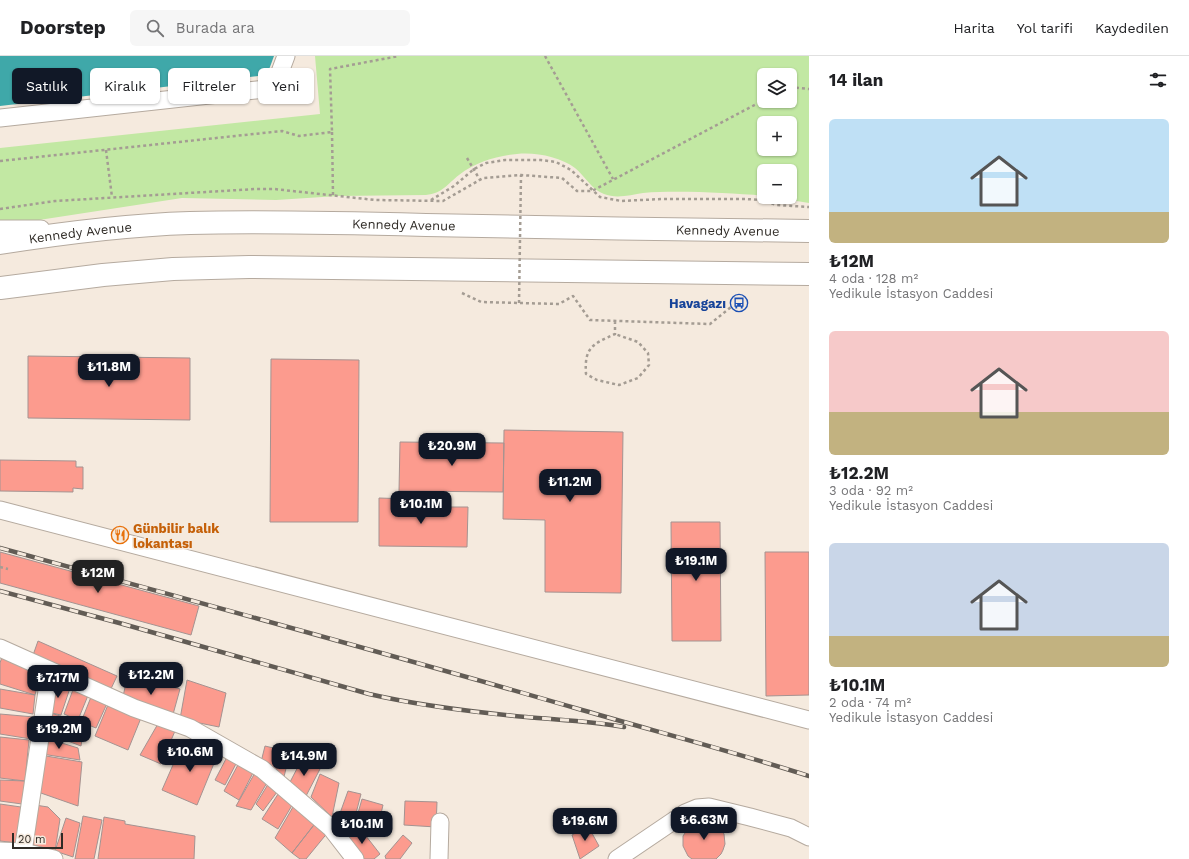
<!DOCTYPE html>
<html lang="tr">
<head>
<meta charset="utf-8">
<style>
	body { margin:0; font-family:"Work Sans",sans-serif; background:#f6f6f6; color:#202124; height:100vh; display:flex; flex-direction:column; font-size:15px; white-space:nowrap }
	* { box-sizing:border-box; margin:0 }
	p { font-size:13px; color:#757577 }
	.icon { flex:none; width:22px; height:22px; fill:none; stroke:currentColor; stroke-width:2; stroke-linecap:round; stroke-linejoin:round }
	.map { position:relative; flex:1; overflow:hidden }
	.details { display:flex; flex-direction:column; background:#fff; width:380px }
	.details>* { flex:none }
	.banner { position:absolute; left:12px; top:12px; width:380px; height:36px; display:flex; gap:8px }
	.tools { position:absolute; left:757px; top:12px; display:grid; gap:8px }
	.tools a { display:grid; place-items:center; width:40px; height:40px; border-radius:6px; background:#fff; box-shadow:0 1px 3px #0004; font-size:20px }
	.scale { position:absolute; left:12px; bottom:10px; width:51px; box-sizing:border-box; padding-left:4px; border:2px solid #2f2b26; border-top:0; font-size:11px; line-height:14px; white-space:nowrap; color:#2f2b26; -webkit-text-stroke:3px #f5eade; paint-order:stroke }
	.price { position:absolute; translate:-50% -34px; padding:0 9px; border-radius:8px; background:#111827; color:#fff; font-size:13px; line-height:26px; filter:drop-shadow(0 1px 2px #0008) }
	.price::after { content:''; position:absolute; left:50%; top:24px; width:12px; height:9px; margin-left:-6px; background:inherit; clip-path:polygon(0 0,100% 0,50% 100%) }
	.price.on { background:#222; color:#fff }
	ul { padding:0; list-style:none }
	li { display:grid; align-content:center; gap:8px; height:212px; padding:0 20px }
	li span { display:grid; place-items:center; height:124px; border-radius:6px; color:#555 }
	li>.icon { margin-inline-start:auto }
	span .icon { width:72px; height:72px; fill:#fffc; stroke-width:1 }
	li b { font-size:17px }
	h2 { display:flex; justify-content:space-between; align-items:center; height:48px; padding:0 20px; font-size:17px }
	.chip { padding:0 14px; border-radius:6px; background:#fff; box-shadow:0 1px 3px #0004; font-size:14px; line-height:36px }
	.chip.on { background:#111827; color:#fff }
	header { display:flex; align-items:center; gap:24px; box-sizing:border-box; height:56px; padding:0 20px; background:#fff; border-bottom:1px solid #e0e0e0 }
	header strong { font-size:19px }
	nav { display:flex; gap:22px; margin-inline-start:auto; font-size:14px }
	.search { width:280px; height:36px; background:#f6f6f6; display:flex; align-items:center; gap:10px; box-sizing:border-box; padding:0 14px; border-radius:6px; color:#757577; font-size:15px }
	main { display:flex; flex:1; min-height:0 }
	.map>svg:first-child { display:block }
	.green { fill:#c2e8a3; fill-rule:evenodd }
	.water { fill:#3fa8a9 }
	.building { fill:#fc9b8e; stroke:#a49391 }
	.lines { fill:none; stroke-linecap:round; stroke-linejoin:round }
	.minor-casing { stroke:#b5aa9f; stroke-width:19 }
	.highway-casing { stroke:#b5aa9f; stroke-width:24 }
	.path { stroke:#a49c93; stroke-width:2.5; stroke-dasharray:3 3; stroke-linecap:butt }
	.minor { stroke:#fff; stroke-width:17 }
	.highway { stroke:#fff; stroke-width:22 }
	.rail-casing { stroke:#625c55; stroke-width:4.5 }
	.rail { stroke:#f5eade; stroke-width:3; stroke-dasharray:9; stroke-linecap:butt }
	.path-bridge { stroke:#a49c93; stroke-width:2.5; stroke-dasharray:3 3; stroke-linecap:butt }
	.labels { text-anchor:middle; stroke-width:3.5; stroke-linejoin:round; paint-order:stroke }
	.street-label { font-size:13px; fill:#2f2b26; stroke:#f5eade }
	.transit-label { font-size:13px; font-weight:bold; fill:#164399; stroke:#f5eade; text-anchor:end }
	.food-label { font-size:13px; font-weight:bold; fill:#c56008; stroke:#f5eade; text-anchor:start }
</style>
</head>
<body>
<header>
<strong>Doorstep</strong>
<div class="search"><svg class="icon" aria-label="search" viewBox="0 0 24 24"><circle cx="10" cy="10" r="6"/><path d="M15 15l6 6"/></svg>Burada ara</div>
<nav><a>Harita</a><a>Yol tarifi</a><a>Kaydedilen</a></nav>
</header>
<main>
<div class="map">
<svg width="809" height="803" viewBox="0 0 809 803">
	<rect width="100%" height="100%" fill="#f5eade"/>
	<path class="green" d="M315,0h494v147l-37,-6h18v-26h-26v25c-14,-2 -28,-2 -42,-3 -26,-1 -53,-2 -79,0 -12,2 -27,6 -39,1 -12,-4 -19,-18 -29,-26 -15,-11 -39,-16 -58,-14 -21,2 -41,8 -58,21 -13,10 -16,18 -33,20l-88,1 -62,4 -94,-2 -182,28v-78l320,-34zM764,19h26v26h-26zM764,67h26v26h-26z"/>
	<path class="water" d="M0,0h274l-7,19 -267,31z"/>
	<path class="building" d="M28,300l162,2v62l-162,-2z
		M271,303l88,1 -1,162h-88z
		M504,374l119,2 -2,161 -76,-1v-72l-42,-1z
		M400,386l104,1 -1,49 -104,-1z
		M0,404l76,1v6h7v22l-10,-1v4l-73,-1z
		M379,442l31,1v8h58l-1,40 -88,-1z
		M671,466h49l1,119h-49z
		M0,496l199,54 -8,29 -191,-52z
		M765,496h44v143l-43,1z
		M38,585l79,35 -8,17 -77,-35z
		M2,601l39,14 -6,24 -35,-11v-21z
		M128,618l52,15 -8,29 -50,-17z
		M187,624l39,13 -7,34 -39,-8z
		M55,627l15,5 -9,27 -14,-3z
		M74,631l15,6 -11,27 -14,-6z
		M0,633l35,6 -2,19 -33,-6z
		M93,636l16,7 -13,29 -15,-6z
		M110,644l33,13 -15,37 -33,-14z
		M47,656l20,6 17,8 -3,20 -37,-14z
		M0,658l34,3 -3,22 -31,-5z
		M159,666l16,9 -14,33 -21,-9z
		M0,681l29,3 -4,41 -25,-3z
		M42,681l36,11 2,12 -38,-6z
		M183,686l34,14 -20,49 -35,-15z
		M265,690l25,6 -7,29 -22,-19z
		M40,699l42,7 -4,44 -40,-14z
		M228,699l10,5 -13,25 -10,-5z
		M302,703l18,10 -14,27 -17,-12z
		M240,705l15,8 -16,31 -15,-9z
		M256,715l12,10 -17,29 -15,-4z
		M320,718l19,9 -7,34 -21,-20z
		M0,724l25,1 -3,23 -22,-3z
		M270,725l10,7 -17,23 -7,-7z
		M280,735l14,11 -16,27 -16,-10z
		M348,735l13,3 -7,27 -15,-5z
		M362,743l21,6 -7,30 -20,-15z
		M297,744l20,21 -25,32 -17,-15z
		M405,745l32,1 -1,25 -32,-2z
		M0,748l21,3 -3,36 -18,-2z
		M35,749l13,2 12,12 -5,32 -25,-7z
		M83,760l19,4 -8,39h-19z
		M104,761l21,4v3l70,12 -1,23h-96z
		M66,762l14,5 -7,34 -18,-6z
		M703,764l10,2 5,3 6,9 1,10 -2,6 -2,4 -5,5h-24l-4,-3 -5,-10v-10l6,-9 4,-4z
		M317,765l12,10 -23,28h-6l-8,-6z
		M588,770l11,20 -19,13 -8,-24z
		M359,771l21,27 -6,5h-15l-15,-23z
		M403,779l9,8 -12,16h-14l-1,-3z"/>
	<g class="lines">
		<defs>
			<path id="minor" d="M0,62l274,-30 12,-32
				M0,173h41
				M0,454l809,210
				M0,592l134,60 56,20 72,41 69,59 24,31
				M0,795l23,1 31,7
				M23,796l27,-181
				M439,803l1,-37
				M617,803l68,-46 12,-5 12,-1 41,10 41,11 18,9"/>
			<g id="highway">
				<path id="s1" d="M0,187c63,-10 127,-18 190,-20 79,-2 158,0 236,2 128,2 255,5 383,6"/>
				<path d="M0,232l103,-13 70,-6 76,-2 560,7"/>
			</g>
		</defs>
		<use href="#minor" class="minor-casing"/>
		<use href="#highway" class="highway-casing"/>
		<path class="path" d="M545,0l68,123
			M790,31l19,2
			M332,76l1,63
			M106,94l6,47
			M467,102l13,22
			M0,105l282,-30 17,5 33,-4 -2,-63 69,-13
			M431,144l23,-14 20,-17 12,-6 19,-3h36l15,2 15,8 29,27 21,4 41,-2h84l14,1 17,5 32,2
			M0,153l55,-8 201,-12h18l101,11 68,1 40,-23 38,-3 41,3 15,13h15l172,-91
			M462,237l19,9 78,2 14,-8 17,24 120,4 26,-21
			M615,265v13c-22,10 -31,13 -29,40l11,6 22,5 19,-7 11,-13 -1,-12 -10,-11 -23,-8
			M0,511l8,2"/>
		<use href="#minor" class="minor"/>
		<use href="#highway" class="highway"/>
		<defs>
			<path id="rail" d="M0,492c194,53 389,106 582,162 76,22 152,42 227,66
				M0,535l123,33 246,70c52,12 104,18 157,23 33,3 66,4 98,10"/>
		</defs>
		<use href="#rail" class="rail-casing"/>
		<use href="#rail" class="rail"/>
		<path class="path-bridge" d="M519,247l2,-128"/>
	</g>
	<defs>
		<symbol id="bus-ring" viewBox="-11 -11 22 22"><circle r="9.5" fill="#f5eade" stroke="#1a4fb4" stroke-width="1.5"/><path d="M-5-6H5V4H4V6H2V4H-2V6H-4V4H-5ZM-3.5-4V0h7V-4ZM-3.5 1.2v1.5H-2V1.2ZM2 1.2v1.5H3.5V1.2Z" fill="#1a4fb4"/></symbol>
		<symbol id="restaurant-ring" viewBox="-11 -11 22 22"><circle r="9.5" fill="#f5eade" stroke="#e8710a" stroke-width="1.5"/><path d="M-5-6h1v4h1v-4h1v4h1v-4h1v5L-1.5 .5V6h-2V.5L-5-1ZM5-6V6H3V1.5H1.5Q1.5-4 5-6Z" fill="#e8710a"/></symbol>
	</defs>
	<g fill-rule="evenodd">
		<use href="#bus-ring" x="729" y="237" width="20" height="20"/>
		<use href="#restaurant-ring" x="110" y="469" width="20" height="20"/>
	</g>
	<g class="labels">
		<g class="street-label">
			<text dy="5" stroke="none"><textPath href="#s1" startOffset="405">Kennedy Avenue</textPath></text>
			<text dy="5" stroke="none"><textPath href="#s1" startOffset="729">Kennedy Avenue</textPath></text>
			<text dy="5" stroke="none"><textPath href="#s1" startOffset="81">Kennedy Avenue</textPath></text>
		</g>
		<g class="transit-label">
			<text x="726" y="252">Havagazı</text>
		</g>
		<g class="food-label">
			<text x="133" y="477">Günbilir balık<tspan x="133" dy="15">lokantası</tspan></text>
		</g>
	</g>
</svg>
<div class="tools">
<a><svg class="icon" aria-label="layers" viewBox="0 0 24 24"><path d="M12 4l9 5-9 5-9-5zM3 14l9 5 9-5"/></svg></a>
<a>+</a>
<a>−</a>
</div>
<div class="scale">20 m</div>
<b class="price" style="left:109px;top:332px">₺11.8M</b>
<b class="price" style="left:452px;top:411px">₺20.9M</b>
<b class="price" style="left:570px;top:447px">₺11.2M</b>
<b class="price" style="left:421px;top:469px">₺10.1M</b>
<b class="price" style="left:696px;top:526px">₺19.1M</b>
<b class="price on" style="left:98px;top:538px">₺12M</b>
<b class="price" style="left:151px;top:640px">₺12.2M</b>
<b class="price" style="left:58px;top:643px">₺7.17M</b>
<b class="price" style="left:59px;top:694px">₺19.2M</b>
<b class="price" style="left:190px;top:717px">₺10.6M</b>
<b class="price" style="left:304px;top:721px">₺14.9M</b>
<b class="price" style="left:704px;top:785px">₺6.63M</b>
<b class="price" style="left:585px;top:786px">₺19.6M</b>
<b class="price" style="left:362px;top:789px">₺10.1M</b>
<div class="banner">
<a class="chip on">Satılık</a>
<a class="chip">Kiralık</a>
<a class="chip">Filtreler</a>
<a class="chip">Yeni</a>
</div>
</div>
<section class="details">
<h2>14 ilan<svg class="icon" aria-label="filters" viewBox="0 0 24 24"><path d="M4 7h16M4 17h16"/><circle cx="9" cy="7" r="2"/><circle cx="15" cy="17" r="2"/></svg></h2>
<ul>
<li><span style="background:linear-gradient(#bfe0f5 75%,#c2b280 0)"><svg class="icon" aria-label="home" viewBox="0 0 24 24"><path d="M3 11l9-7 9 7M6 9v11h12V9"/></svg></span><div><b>₺12M</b><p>4 oda · 128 m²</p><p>Yedikule İstasyon Caddesi</p></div></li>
<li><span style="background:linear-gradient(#f6c9c9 65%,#c2b280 0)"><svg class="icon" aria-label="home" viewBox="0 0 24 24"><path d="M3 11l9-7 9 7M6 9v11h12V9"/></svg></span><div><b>₺12.2M</b><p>3 oda · 92 m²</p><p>Yedikule İstasyon Caddesi</p></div></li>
<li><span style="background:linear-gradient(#c9d6e8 75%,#c2b280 0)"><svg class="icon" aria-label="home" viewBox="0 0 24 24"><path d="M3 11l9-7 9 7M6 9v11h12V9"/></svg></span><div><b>₺10.1M</b><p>2 oda · 74 m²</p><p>Yedikule İstasyon Caddesi</p></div></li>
</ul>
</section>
</main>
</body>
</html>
